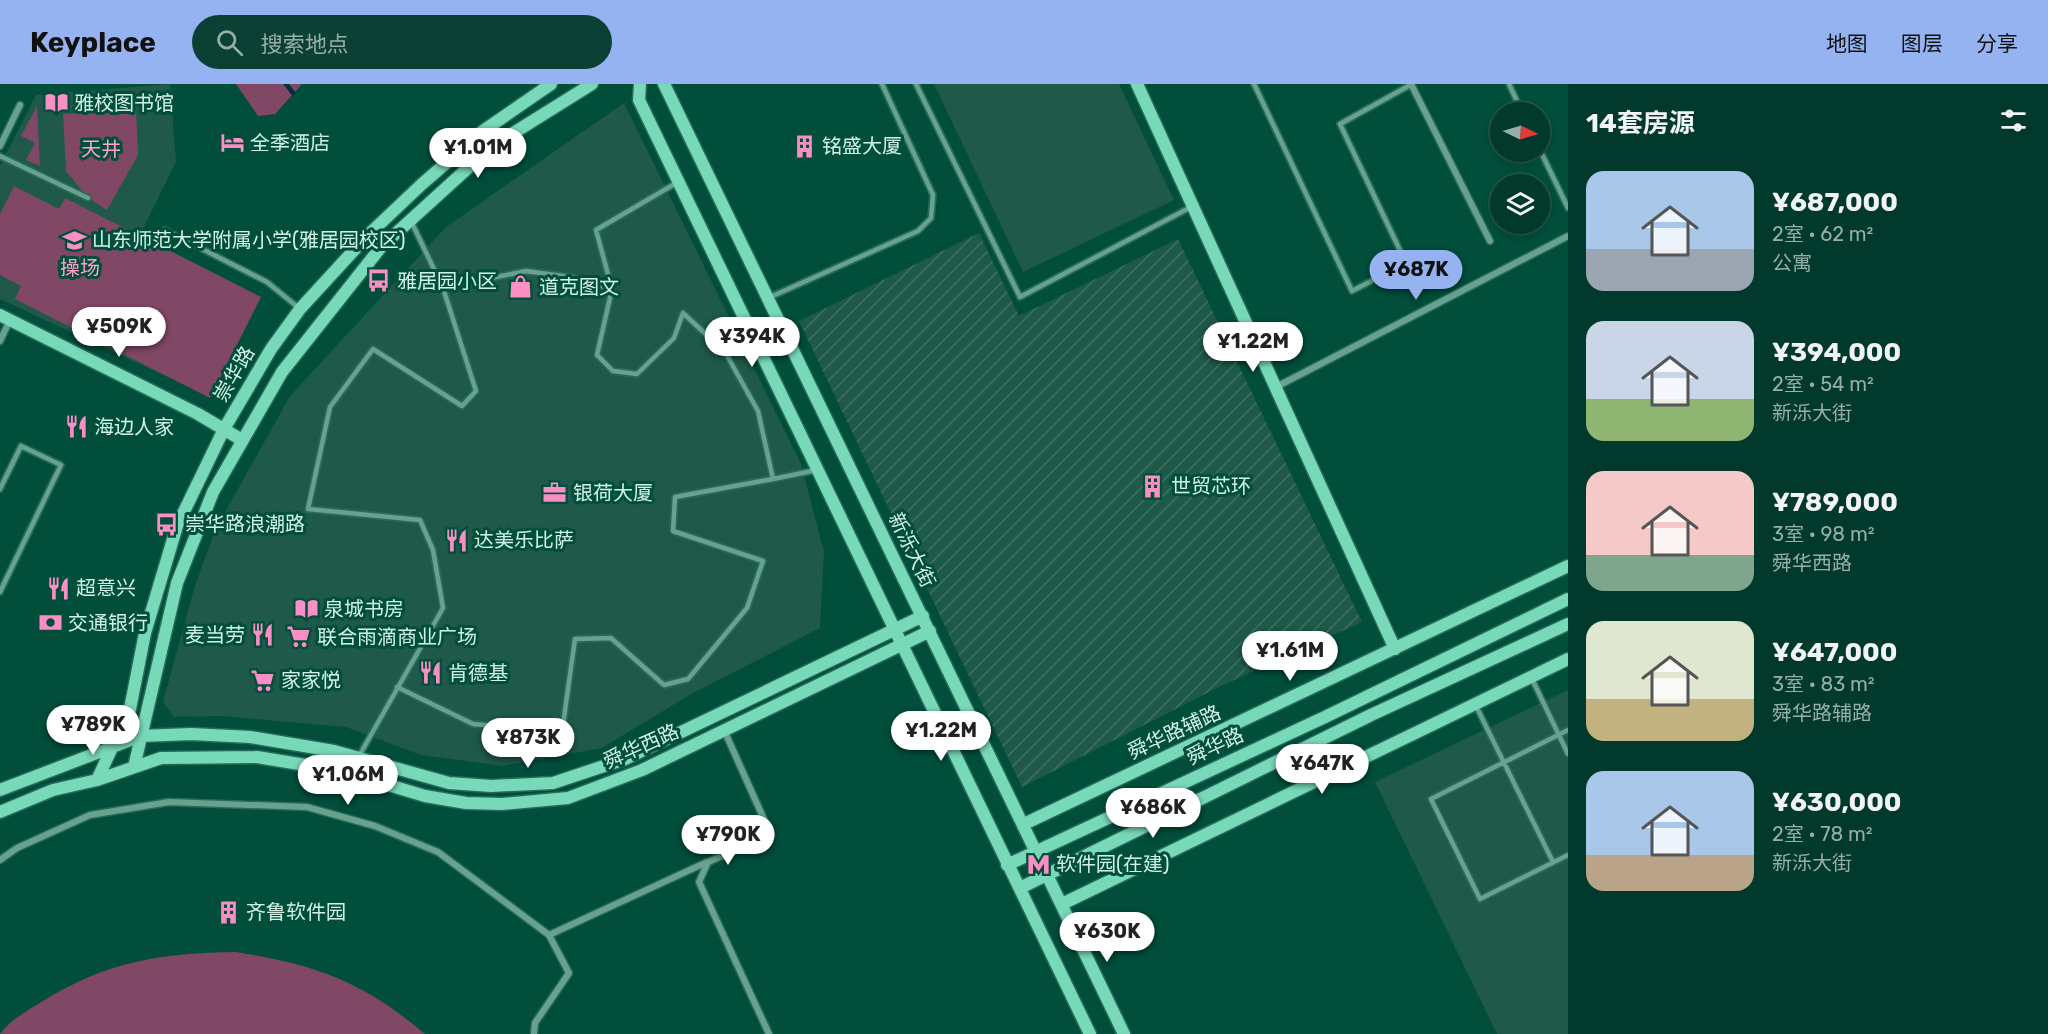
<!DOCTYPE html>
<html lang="zh">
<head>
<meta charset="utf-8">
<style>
	body { margin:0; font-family:Rubik,"Noto Sans SC",sans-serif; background:#0b4134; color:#f1f3f6; height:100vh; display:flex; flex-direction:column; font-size:22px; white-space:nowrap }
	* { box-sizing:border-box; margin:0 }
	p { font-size:20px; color:#96ada9 }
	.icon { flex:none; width:33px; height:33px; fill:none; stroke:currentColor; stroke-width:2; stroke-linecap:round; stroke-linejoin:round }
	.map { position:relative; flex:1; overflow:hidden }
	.sheet { display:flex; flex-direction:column; background:#013a2c; width:480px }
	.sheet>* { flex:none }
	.needle { width:39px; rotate:95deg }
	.buttons { position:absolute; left:1490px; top:18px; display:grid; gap:12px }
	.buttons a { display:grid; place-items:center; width:60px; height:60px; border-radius:50%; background:#013a2c; box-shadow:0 3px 9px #0003,0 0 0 2px #235448; font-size:30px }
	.price { position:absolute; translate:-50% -51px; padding:0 14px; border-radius:21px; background:#fff; color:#222; font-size:20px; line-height:39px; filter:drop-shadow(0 2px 3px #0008) }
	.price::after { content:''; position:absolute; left:50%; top:36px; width:18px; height:14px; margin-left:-9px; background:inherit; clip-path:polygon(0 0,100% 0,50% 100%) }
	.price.active { background:#95b2f1; color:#111 }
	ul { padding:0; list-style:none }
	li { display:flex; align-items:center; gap:18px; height:150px; padding:0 18px }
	li span { display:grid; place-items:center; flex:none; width:168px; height:120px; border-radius:18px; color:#555 }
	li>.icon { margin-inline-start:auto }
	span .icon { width:72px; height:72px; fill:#fffc; stroke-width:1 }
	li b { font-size:26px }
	h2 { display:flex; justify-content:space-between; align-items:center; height:72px; padding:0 18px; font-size:26px }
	header { display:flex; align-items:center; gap:36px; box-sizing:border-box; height:84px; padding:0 30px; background:#95b2f1; color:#111 }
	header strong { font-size:28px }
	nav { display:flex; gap:33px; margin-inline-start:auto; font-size:21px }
	.search { width:420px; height:54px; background:#0b4134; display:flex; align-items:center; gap:15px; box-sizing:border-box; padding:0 21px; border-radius:33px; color:#96ada9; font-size:22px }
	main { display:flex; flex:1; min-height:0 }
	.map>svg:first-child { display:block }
	.built { fill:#1f5949 }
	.industrial { fill:url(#industrial-furrows) }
	.green { fill:#804864 }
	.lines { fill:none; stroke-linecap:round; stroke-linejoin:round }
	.stream { stroke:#012f41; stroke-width:4.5 }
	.lane-casing { stroke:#266b5a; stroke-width:8 }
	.street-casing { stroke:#266b5a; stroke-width:9 }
	.secondary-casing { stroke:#266b5a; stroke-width:15 }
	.lane { stroke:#68a28e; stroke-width:4.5 }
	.street { stroke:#68a28e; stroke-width:6 }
	.secondary { stroke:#78d9b8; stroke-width:12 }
	.labels { text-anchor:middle; stroke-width:6; stroke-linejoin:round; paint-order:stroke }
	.poi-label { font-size:20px; fill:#d1f1e5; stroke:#014e3b; text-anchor:start }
	.park-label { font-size:20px; fill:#fea1ce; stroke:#014e3b }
	.street-label { font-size:20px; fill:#d1f1e5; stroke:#014e3b }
</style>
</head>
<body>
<header>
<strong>Keyplace</strong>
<div class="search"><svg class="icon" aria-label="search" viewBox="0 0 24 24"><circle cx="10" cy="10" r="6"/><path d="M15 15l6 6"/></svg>搜索地点</div>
<nav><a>地图</a><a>图层</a><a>分享</a></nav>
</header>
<main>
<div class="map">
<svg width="1568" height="950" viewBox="0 0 1568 950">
	<defs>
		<pattern id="industrial-furrows" width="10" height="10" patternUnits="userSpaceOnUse" patternTransform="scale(1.5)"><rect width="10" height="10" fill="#1f5949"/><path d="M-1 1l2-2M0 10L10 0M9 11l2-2" fill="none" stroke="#3e7163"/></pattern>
	</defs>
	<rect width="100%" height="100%" fill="#014e3b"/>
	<path class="built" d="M170,0l6,78 -36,73 102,52 -51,101 -191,-89v-133l36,-71z
		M934,0h185l55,116 -151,72z
		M624,19l177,361 23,88 -4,76 -127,65 -91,55 -99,18 -82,-11 -75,-28 -125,-11 -47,1 -11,-15 31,-113 21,-59 75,-134 156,-169z
		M1568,606v344h-71l-122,-252z"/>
	<path class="industrial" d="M979,149l40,83 159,-77 184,383 -141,64 -199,101 -223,-466z"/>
	<path class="green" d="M236,0h66l-27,30 -17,2z
		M37,22l3,60 -14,-6 9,-17 -14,-7z
		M136,26l2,45 -31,55 -19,-12 -22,-27 -3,-57z
		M14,102l45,23 6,-11 196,99 -51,101 -195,-99 6,-13 -21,-11v-61z
		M236,868c80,13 126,29 189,82h-425c10,-14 28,-24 43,-33 65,-40 118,-48 193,-49z"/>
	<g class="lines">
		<path class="stream" d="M286,0l7,9"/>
		<defs>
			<path id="lane" d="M916,0l104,213 171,-90
				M1254,0l98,207 54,-28 -66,-139 72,-40
				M1509,0l13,28
				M1539,64l29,60
				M0,72l88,42
				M165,146l102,52 33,27
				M612,205l-16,-59 82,-48
				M768,214l150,-67 13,-13 2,-23 -51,-111
				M773,395l44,-9
				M0,405l21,-43 40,19 -61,127
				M1532,595l36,75
				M397,603l76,37 89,8 13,-93 36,-1 53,47 24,-6 59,-71 16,-47 -90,-30 2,-34 98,-18 -15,-68 -33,-59 -42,-39 -9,25 -37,36 -24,-3 -16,-16 15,-66 -42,-12 -44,-6 -83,17
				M1475,620l78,158
				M1568,646l-137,69 49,100 88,-44
				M359,672l84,-148 -10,-58 -13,-30 -112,-11 22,-102 43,-58 89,57 14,-15 -33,-103 -32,-67"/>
			<path id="street" d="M1411,0l79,157
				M0,62l20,-41
				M0,257l10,-21
				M1276,303l292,-151
				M724,646l47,105 -63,27 -9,20 70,152
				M0,776l17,-12 73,-33 79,-13 138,5 68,19 63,26 111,83 20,38 -34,50 -1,11
				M549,851l158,-73"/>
			<path id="secondary" d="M640,0l-1,16 451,934
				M664,0l460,950
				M1137,0l258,565
				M0,231l198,99 44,26
				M134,683l43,-184 36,-91 69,-120 99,-125 110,-100 101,-63
				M97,696l33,-71 15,-76 32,-107 47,-97 47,-80 29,-40 67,-73 55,-52 61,-53 68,-47
				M0,706l141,-54 50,-2 59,3 84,14 115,32 42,3 62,-3 72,-24 298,-143
				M0,728l53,-22 44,-10 64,-22 96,-1 85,14 83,25 41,7 36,1 66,-6 74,-28 288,-139
				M1024,740l544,-258
				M1007,781l318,-148 243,-118
				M1020,804l351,-173 197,-91
				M1062,820l506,-245"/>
		</defs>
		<use href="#lane" class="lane-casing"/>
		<use href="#street" class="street-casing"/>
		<use href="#secondary" class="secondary-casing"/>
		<use href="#lane" class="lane"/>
		<use href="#street" class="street"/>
		<use href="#secondary" class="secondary"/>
	</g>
	<defs>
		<symbol id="library-bare" viewBox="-9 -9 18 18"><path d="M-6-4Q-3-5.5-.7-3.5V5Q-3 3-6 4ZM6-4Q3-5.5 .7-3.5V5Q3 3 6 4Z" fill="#fb8fc5" stroke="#014e3b" stroke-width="2.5" paint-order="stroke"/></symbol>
		<symbol id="hotel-bare" viewBox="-9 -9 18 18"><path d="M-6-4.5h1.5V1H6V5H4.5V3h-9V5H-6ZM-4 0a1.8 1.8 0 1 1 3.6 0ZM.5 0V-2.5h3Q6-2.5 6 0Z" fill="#fb8fc5" stroke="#014e3b" stroke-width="2.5" paint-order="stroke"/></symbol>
		<symbol id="building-bare" viewBox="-9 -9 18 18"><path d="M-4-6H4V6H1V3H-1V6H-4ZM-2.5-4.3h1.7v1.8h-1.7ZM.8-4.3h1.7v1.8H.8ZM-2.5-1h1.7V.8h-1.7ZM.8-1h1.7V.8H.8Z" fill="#fb8fc5" stroke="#014e3b" stroke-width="2.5" paint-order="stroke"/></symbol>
		<symbol id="school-bare" viewBox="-9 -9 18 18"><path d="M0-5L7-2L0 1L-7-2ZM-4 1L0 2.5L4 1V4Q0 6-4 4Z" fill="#fb8fc5" stroke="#014e3b" stroke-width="2.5" paint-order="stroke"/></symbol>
		<symbol id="bus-bare" viewBox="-9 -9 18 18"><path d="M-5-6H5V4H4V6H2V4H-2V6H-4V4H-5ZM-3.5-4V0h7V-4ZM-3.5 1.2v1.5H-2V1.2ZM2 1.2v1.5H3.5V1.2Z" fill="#fb8fc5" stroke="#014e3b" stroke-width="2.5" paint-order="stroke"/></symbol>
		<symbol id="shop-bare" viewBox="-9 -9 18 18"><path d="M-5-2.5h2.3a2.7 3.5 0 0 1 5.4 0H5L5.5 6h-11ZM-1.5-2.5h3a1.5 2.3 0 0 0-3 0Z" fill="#fb8fc5" stroke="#014e3b" stroke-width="2.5" paint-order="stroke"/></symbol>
		<symbol id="restaurant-bare" viewBox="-9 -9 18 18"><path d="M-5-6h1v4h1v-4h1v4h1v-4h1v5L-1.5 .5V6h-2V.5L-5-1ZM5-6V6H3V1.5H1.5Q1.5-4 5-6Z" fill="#fb8fc5" stroke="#014e3b" stroke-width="2.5" paint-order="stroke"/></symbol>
		<symbol id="office-bare" viewBox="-9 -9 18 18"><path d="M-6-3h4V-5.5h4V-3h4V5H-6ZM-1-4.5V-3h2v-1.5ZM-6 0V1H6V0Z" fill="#fb8fc5" stroke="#014e3b" stroke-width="2.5" paint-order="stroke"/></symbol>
		<symbol id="bank-bare" viewBox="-9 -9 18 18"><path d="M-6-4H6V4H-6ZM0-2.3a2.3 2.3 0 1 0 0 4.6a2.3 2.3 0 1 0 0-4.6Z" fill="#fb8fc5" stroke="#014e3b" stroke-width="2.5" paint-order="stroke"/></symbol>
		<symbol id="supermarket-bare" viewBox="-9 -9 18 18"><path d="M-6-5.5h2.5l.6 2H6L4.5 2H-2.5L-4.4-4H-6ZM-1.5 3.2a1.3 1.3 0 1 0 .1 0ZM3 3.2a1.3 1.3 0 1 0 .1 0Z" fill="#fb8fc5" stroke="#014e3b" stroke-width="2.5" paint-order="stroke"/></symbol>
		<symbol id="metro-bare" viewBox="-9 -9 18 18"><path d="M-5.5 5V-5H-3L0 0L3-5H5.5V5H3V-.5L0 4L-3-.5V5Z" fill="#fb8fc5" stroke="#014e3b" stroke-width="2.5" paint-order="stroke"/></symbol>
	</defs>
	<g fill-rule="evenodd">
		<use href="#library-bare" x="40" y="2" width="33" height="33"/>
		<use href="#hotel-bare" x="216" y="42" width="33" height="33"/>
		<use href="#building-bare" x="788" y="46" width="33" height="33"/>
		<use href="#school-bare" x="58" y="140" width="33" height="33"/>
		<use href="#bus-bare" x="362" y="180" width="33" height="33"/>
		<use href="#shop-bare" x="504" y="186" width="33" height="33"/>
		<use href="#restaurant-bare" x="60" y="326" width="33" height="33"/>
		<use href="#building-bare" x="1136" y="386" width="33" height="33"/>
		<use href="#office-bare" x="538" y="392" width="33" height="33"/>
		<use href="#bus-bare" x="150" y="424" width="33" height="33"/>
		<use href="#restaurant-bare" x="440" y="440" width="33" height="33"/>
		<use href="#restaurant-bare" x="42" y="488" width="33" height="33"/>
		<use href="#library-bare" x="290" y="508" width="33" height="33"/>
		<use href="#bank-bare" x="34" y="522" width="33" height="33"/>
		<use href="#restaurant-bare" x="246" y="534" width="33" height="33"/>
		<use href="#supermarket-bare" x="282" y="536" width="33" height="33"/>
		<use href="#restaurant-bare" x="414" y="572" width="33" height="33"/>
		<use href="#supermarket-bare" x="246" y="580" width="33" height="33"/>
		<use href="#metro-bare" x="1022" y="764" width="33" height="33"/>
		<use href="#building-bare" x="212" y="812" width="33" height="33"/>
	</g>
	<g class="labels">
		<g class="poi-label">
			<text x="74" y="26">雅校图书馆</text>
			<text x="250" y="66">全季酒店</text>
			<text x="822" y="69">铭盛大厦</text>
			<text x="92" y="163">山东师范大学附属小学(雅居园校区)</text>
			<text x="397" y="204">雅居园小区</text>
			<text x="539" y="210">道克图文</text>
			<text x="94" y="350">海边人家</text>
			<text x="1171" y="409">世贸芯环</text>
			<text x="573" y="416">银荷大厦</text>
			<text x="185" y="447">崇华路浪潮路</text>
			<text x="474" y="463">达美乐比萨</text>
			<text x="76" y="511">超意兴</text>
			<text x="324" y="532">泉城书房</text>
			<text x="68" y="546">交通银行</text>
			<text x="245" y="558" text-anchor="end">麦当劳</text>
			<text x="317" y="560">联合雨滴商业广场</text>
			<text x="448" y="596">肯德基</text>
			<text x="281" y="603">家家悦</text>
			<text x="1056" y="787">软件园(在建)</text>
			<text x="246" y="835">齐鲁软件园</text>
		</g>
		<g class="park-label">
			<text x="101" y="72">天井</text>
			<text x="80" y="191">操场</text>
		</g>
		<g class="street-label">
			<text transform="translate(234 290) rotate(-60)" y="7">崇华路</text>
			<text transform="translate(912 466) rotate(64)" y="7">新泺大街</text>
			<text transform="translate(1174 648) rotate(-25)" y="7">舜华路辅路</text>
			<text transform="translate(641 662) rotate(-24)" y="7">舜华西路</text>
			<text transform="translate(1215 662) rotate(-25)" y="7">舜华路</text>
		</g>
	</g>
</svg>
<div class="buttons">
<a><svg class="needle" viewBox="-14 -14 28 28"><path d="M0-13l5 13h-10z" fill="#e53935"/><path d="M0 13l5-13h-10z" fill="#96ada9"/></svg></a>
<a><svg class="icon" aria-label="layers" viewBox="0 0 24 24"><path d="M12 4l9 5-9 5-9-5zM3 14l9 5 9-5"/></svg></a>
</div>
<b class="price" style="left:478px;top:95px">¥1.01M</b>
<b class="price active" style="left:1416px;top:217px">¥687K</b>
<b class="price" style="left:119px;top:274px">¥509K</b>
<b class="price" style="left:752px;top:284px">¥394K</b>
<b class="price" style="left:1253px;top:289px">¥1.22M</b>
<b class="price" style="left:1290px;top:598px">¥1.61M</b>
<b class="price" style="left:93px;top:672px">¥789K</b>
<b class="price" style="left:941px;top:678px">¥1.22M</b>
<b class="price" style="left:528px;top:685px">¥873K</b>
<b class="price" style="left:1322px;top:711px">¥647K</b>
<b class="price" style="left:348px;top:722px">¥1.06M</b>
<b class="price" style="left:1153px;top:755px">¥686K</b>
<b class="price" style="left:728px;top:782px">¥790K</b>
<b class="price" style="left:1107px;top:879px">¥630K</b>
</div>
<section class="sheet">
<h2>14套房源<svg class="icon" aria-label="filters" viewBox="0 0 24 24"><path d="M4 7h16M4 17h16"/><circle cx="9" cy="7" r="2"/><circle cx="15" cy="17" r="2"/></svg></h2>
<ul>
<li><span style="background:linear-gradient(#a9c7e8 65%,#9aa5b1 0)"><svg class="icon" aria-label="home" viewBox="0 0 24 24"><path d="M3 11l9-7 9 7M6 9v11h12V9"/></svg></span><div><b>¥687,000</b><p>2室 · 62 m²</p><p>公寓</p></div></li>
<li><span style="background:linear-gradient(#c9d6e8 65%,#8fb573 0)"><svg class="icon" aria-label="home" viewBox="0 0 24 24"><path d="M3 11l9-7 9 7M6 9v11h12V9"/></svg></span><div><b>¥394,000</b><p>2室 · 54 m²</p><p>新泺大街</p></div></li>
<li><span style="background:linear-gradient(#f6c9c9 70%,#7fa58c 0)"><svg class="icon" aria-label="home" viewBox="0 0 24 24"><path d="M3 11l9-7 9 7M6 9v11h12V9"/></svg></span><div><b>¥789,000</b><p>3室 · 98 m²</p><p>舜华西路</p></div></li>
<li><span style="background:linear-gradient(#dfe7d0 65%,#c2b280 0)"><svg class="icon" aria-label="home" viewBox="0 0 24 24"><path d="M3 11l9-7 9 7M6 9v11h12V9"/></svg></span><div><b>¥647,000</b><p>3室 · 83 m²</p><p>舜华路辅路</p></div></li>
<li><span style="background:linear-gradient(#a9c7e8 70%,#b9a48a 0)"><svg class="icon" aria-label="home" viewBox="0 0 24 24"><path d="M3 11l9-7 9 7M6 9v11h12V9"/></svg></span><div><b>¥630,000</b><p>2室 · 78 m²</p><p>新泺大街</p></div></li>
</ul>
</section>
</main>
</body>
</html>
